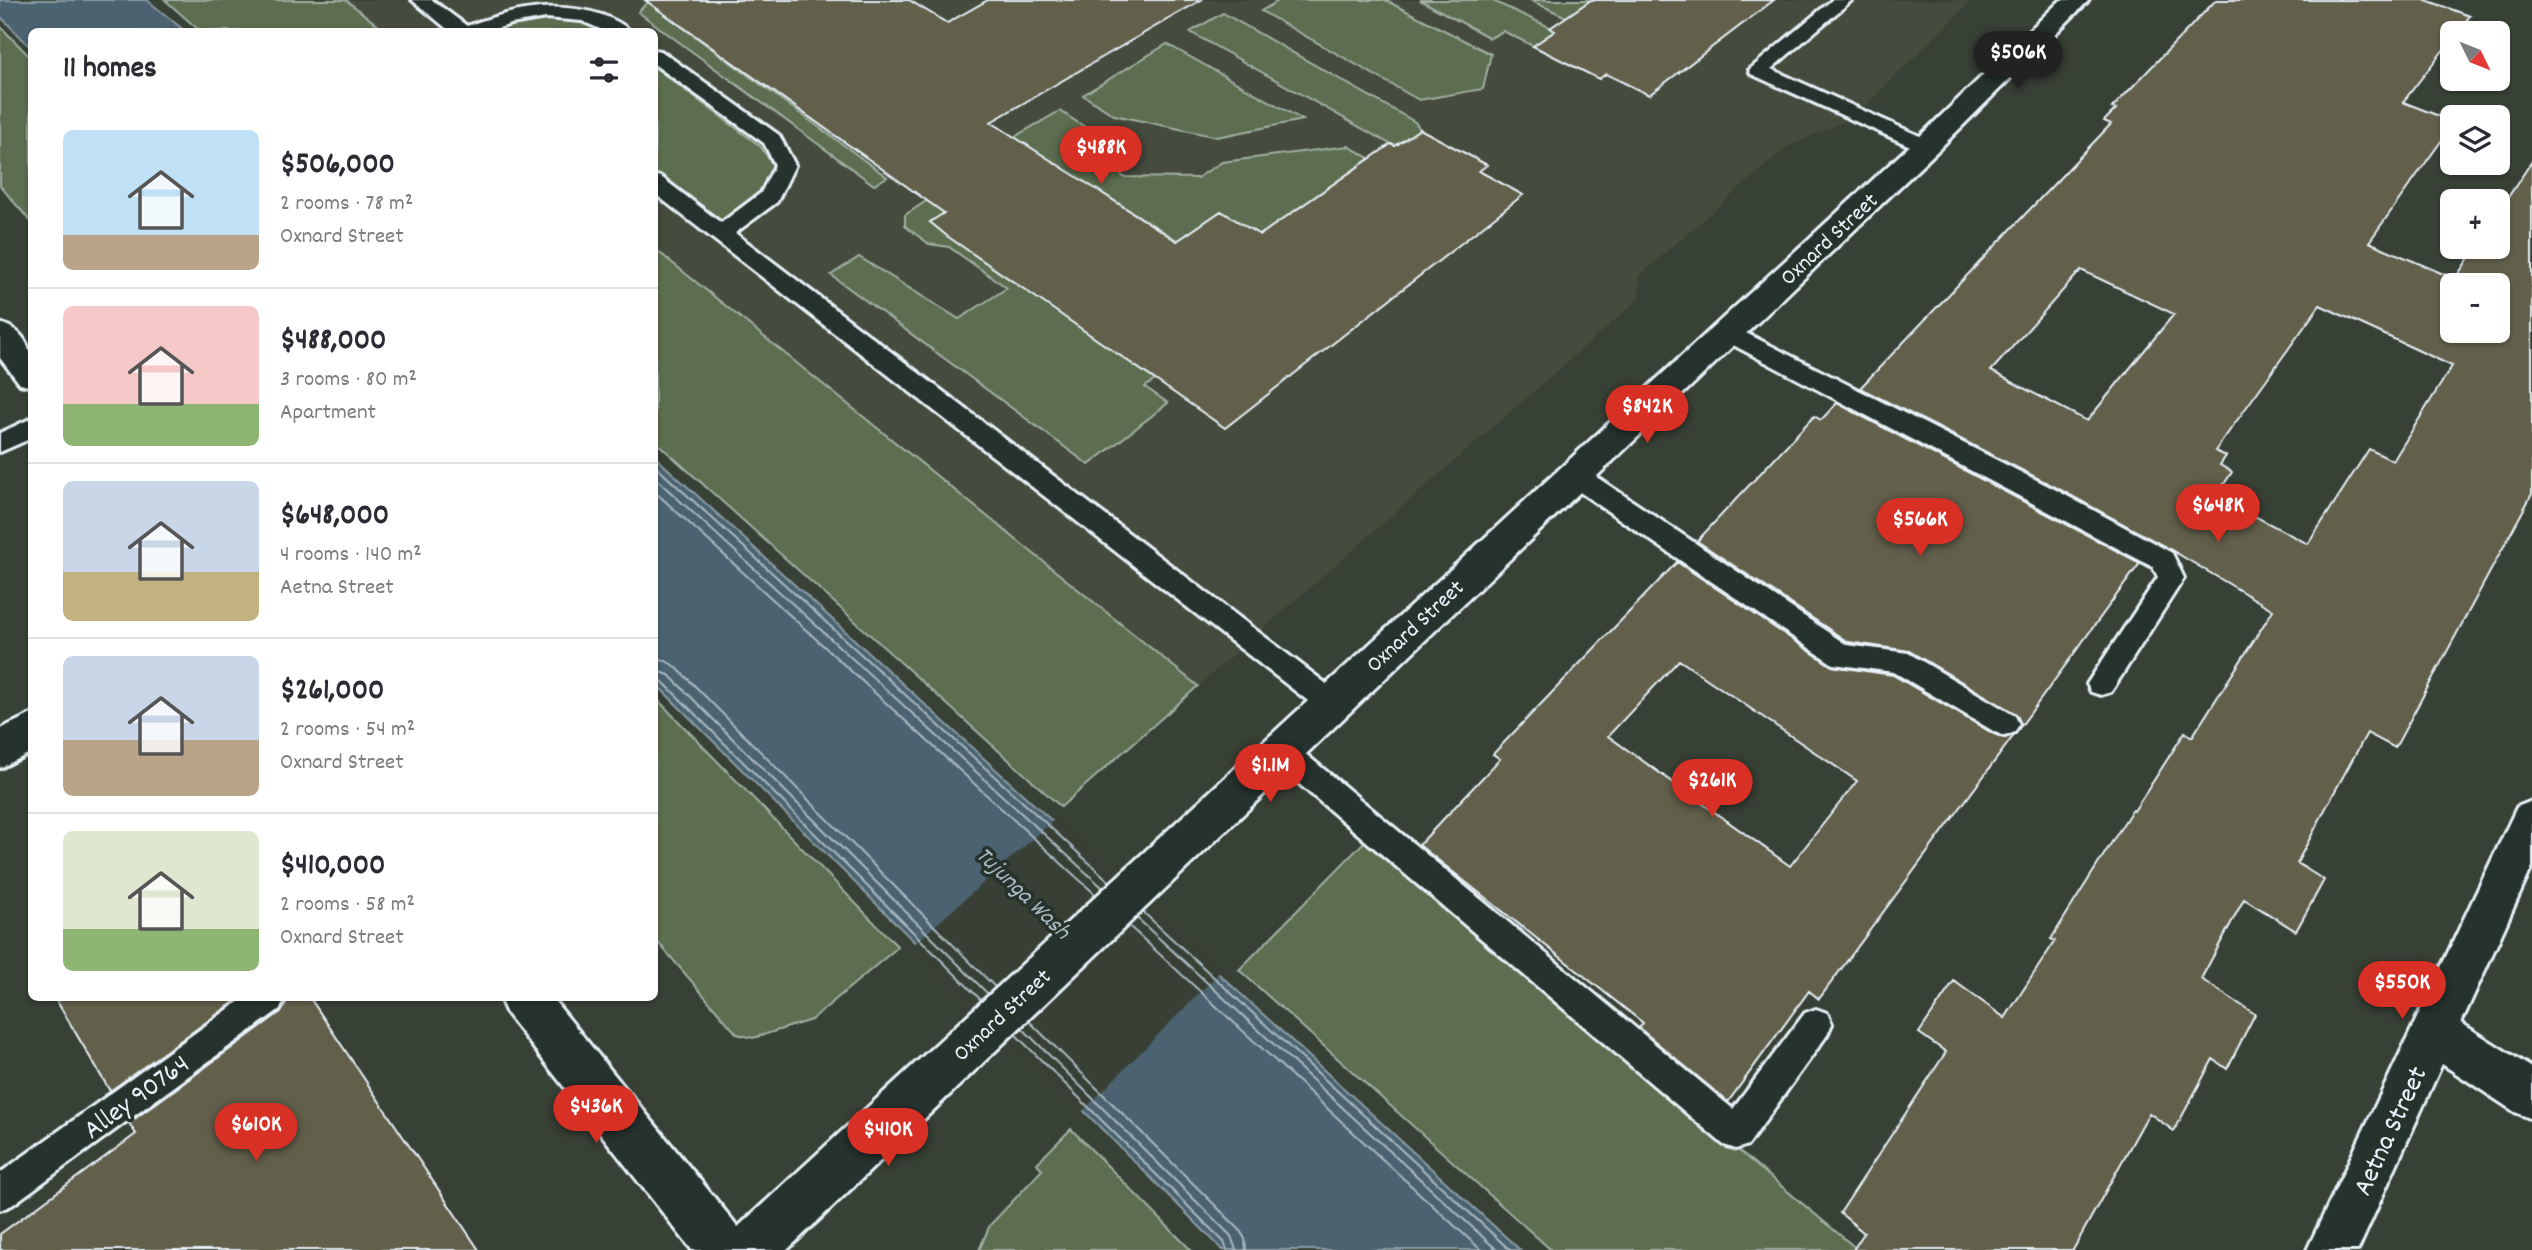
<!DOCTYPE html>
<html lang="en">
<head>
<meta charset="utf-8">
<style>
	body { margin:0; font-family:Dekko,sans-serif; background:#f7f7f7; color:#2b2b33; height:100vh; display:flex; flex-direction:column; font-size:26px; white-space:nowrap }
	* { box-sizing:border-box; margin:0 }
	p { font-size:23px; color:#7c7c81 }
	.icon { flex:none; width:38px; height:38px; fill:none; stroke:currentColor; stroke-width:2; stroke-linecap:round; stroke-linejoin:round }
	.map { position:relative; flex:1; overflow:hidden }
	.panel { position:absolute; left:28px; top:28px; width:630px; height:973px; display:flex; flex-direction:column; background:#fff; border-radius:10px; box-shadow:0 2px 5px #0004 }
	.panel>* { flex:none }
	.needle { width:46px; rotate:133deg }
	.controls { position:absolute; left:2440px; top:21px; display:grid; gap:14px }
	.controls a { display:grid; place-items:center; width:70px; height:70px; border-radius:10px; background:#fff; box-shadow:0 2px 5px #0004; font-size:35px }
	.price { position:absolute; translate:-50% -60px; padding:0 16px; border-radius:24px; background:#d93025; color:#fff; font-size:23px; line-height:46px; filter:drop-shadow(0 2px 4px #0008) }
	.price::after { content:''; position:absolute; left:50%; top:42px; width:21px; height:16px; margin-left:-10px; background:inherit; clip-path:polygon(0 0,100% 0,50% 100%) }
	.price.selected { background:#222; color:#fff }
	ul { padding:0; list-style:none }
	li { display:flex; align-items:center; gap:21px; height:175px; padding:0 35px }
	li+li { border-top:2px solid #e1e1e2 }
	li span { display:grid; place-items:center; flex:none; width:196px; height:140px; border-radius:10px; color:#555 }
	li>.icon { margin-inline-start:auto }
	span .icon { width:84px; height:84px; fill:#fffc; stroke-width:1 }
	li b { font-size:30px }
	h2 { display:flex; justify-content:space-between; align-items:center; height:84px; padding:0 35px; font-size:30px }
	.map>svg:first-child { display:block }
	.built { fill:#454b3d }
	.green { fill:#5b6e50; stroke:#a2b0a4; stroke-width:2 }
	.water { fill:#4c6470; stroke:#8a9ca6; stroke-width:2 }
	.pier { fill:#384136 }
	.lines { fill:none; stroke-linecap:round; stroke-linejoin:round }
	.shore { stroke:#aab9c2; stroke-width:2 }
	.building { fill:#62614c; stroke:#e8f1f8; stroke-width:2; fill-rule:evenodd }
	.service-casing { stroke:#e8f1f8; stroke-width:6 }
	.minor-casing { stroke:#e8f1f8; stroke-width:6 }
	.secondary-casing { stroke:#e8f1f8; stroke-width:6 }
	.service { fill:#26332d; fill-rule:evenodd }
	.minor { fill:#26332d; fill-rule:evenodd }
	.secondary { fill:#26332d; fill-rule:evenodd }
	.labels { text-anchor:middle; stroke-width:7; stroke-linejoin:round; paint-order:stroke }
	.street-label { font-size:23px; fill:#e8f1f8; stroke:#26332d }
	.water-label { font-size:24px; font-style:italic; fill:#aab9c2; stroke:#26332d }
	.near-street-label { font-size:28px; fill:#e8f1f8; stroke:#26332d }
</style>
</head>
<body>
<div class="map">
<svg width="2532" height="1250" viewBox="0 0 2532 1250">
	<rect width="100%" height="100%" fill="#384136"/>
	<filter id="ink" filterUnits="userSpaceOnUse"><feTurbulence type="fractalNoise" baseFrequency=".0143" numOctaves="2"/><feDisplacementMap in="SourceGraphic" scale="14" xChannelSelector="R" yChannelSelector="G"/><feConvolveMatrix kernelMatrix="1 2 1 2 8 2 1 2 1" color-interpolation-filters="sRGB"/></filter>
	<g filter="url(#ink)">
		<path class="built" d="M346,0h1626l-106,105 -19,15 -60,27 -147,128 -1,24 -441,387 -543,-437 -1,-217 -269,-1z"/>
		<path class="green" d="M165,0h181l39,31h-185z
			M1280,0h105l106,54 -8,35 -64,11 -158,-89z
			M1420,0h71l65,30 -23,16 -30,-15 -13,7z
			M1530,0h61l-25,17z
			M648,2l239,175 -13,8 -236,-173z
			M1223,13l192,109 5,7 -25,17 -5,-2 -200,-112z
			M542,16l35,2 31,14h-124l23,-9z
			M0,26l31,32v164l-31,-36z
			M1167,44l136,76 -86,17 -103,-22 -31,-20z
			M654,67l106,79 13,19 -13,27 -39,31 -66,-51z
			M1060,111l45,29 18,37 74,1 25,-16 126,-16 22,12 -153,107 -158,-99 -85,29 -44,27 225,158 -10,7 23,16 -79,62 -258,-190 28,-18 100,62 48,-31 -58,-41 -20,-3 -24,-18v-11l58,-38 -9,-6z
			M655,249l543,437 -137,121 -406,-366z
			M655,697l243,250 -87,73 -58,18 -16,-4 -82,-95z
			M1366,840l492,410h-307l-312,-280z
			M1071,1129l120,121h-212l11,-25 52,-55 -5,-7z"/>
		<path class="water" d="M0,0h147l38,31 -153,1 -1,16 -31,-32z
			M654,456l866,794h-297l-568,-567z"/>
		<path class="pier" d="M1056,818l166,152 -142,144 -168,-168z"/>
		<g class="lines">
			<path class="shore" d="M654,465l456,417
				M654,477l449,411
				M654,491l442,404
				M654,659l12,2 10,6 319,320
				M654,670l15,5 319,319
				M654,679l8,2 319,319
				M1143,912l367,338
				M1137,918l360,332
				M1129,926l352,324
				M1029,1021l210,208 6,10 1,11
				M1022,1028l209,208 5,14
				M1015,1034l209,208 3,8"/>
		</g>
		<path class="building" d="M645,0h264l38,23 41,-23h213l-210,122 186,119 44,-30 39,24 131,-91 4,2 25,-17 67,36 -8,6 44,24 -298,233 -278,-192 -17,-14 14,-9z
			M1591,0h183l-125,95 -43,-21 -7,5 -66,-33 22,-15 -5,-3z
			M2216,0h210l44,16 -14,17h-4v6l-49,63 49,19v5l-83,116 86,37 21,-32h21v-33l35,-53v333l-137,254 -28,-15 -38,69 -32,61 27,17 -28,51 -52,-32 -43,80 54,35 -28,55 -14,-10 -39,72 -25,-18 -76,137h-220l11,-17 -24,-20 106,-161 -27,-19 35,-52 51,37 50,-77 -4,-2 81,-129 2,1 51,-79 7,5 81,-127 -100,-59 -116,-63 -197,-100 251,-264 -7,-3 12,-12 -4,-1zM2081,270l93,44 -87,107 -96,-50zM2452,285h45v46h-45zM2320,305l132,61 -59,95 -24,-12 -61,95 -92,-48 16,-24 -12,-7 6,-9 -11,-5z
			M1837,403l303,160 -119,163 -5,-12 -107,-63 -61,-9 -151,-101 117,-125 7,4z
			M1677,562l155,104 61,9 101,59 10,4 10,-3 -195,264 -10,-8 -81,111 -89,-74 4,-5 -224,-178 81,-86 -7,-5zM1679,660l178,121 -67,85 -182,-130z
			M55,998h185l-130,93z
			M288,998h22l169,252h-479v-16l136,-100 -7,-11 153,-112z"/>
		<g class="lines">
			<defs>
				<path id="service" d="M412,0h20l35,26c44,-16 89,-26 135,-11 10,4 22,9 29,17h-24l-25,-11 -36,-3 -35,6 -24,8h-36z
					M1832,0h20l-81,69 162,73 3,4 -3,4h-14l-168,-76 -2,-4z
					M654,50l7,1 118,84 16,30 -18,37 -42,31 606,462 4,8 -4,8 -10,4 -10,-4 -667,-518v-17l7,1 60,46 40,-30 14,-28 -11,-22 -110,-79z
					M1728,324l328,166 116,63 12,25 -73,114 -10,3 -10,-3 -4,-8 71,-107 -5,-10 -433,-229 -3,-6 3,-6z
					M32,418v20l-32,14v-19z
					M1574,466l9,2 264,177 61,8 107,63 4,8 -4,8 -10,4 -10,-4 -101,-60 -61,-8 -268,-182 -3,-7 3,-7z
					M1281,739l10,3 442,367 72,-96 11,-4 11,4 5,11 -5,11 -79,110 -12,4 -12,-4 -453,-385 -4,-9 4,-9z
					M244,998h41l-5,11 -268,196 -12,5v-37z"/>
				<path id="minor" d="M32,714v38l-32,16v-39z
					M2532,801v66l-71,156 71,45v51l-17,-7 -73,-48 -84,186h-51l210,-443z"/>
				<path id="secondary" d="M2061,0h28l-153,152 -1149,1098h-95l-185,-236 -7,-16h52l186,229 1178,-1087z
					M0,323c33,10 32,36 32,64l-12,-3 -20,-26z"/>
			</defs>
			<use href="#service" class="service-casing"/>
			<use href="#minor" class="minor-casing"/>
			<use href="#secondary" class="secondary-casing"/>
			<use href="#service" class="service"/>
			<use href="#minor" class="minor"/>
			<use href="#secondary" class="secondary"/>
		</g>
	</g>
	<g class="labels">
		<g class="street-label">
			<text transform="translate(1828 238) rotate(-43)" y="8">Oxnard Street</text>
			<text transform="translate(1414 625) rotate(-43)" y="8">Oxnard Street</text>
			<text transform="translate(1001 1014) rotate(-43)" y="8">Oxnard Street</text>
		</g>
		<g class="water-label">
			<text transform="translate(1024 892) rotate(44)" y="8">Tujunga Wash</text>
		</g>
		<g class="near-street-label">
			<text transform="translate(135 1095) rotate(-36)" y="10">Alley 90764</text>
			<text transform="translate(2388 1130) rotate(-65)" y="10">Aetna Street</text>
		</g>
	</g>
</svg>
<div class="controls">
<a><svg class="needle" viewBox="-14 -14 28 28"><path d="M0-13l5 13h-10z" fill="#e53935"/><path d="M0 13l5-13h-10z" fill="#7c7c81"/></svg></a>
<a><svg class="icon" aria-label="layers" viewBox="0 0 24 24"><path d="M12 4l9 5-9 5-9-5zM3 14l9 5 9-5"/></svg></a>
<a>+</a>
<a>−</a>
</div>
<b class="price selected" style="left:2018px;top:91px">$506K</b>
<b class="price" style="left:1101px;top:186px">$488K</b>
<b class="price" style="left:1647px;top:445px">$842K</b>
<b class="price" style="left:2218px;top:544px">$648K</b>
<b class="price" style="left:1920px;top:558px">$566K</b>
<b class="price" style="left:1270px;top:804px">$1.1M</b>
<b class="price" style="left:1712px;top:819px">$261K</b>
<b class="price" style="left:2402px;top:1021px">$550K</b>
<b class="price" style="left:596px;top:1145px">$436K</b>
<b class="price" style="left:256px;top:1163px">$610K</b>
<b class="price" style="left:888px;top:1168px">$410K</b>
<section class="panel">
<h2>11 homes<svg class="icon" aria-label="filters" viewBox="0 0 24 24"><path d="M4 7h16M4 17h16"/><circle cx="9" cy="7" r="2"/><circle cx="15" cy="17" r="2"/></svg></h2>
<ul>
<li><span style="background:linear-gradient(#bfe0f5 75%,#b9a48a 0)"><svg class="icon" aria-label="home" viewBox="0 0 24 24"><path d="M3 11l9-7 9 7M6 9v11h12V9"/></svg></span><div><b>$506,000</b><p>2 rooms · 78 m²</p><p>Oxnard Street</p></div></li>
<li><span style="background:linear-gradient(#f6c9c9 70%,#8fb573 0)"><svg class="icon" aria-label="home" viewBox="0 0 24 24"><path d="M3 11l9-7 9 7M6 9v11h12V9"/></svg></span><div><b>$488,000</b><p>3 rooms · 80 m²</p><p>Apartment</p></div></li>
<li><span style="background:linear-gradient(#c9d6e8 65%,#c2b280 0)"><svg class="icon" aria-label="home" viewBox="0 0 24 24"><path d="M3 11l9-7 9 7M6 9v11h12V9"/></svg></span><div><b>$648,000</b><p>4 rooms · 140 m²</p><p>Aetna Street</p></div></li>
<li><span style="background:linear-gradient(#c9d6e8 60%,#b9a48a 0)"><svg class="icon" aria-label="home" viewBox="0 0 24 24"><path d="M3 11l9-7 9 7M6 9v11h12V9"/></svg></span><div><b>$261,000</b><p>2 rooms · 54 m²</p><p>Oxnard Street</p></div></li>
<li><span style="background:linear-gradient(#dfe7d0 70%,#8fb573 0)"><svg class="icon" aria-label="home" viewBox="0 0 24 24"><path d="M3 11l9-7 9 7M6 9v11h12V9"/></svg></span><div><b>$410,000</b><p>2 rooms · 58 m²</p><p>Oxnard Street</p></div></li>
</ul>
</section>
</div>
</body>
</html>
